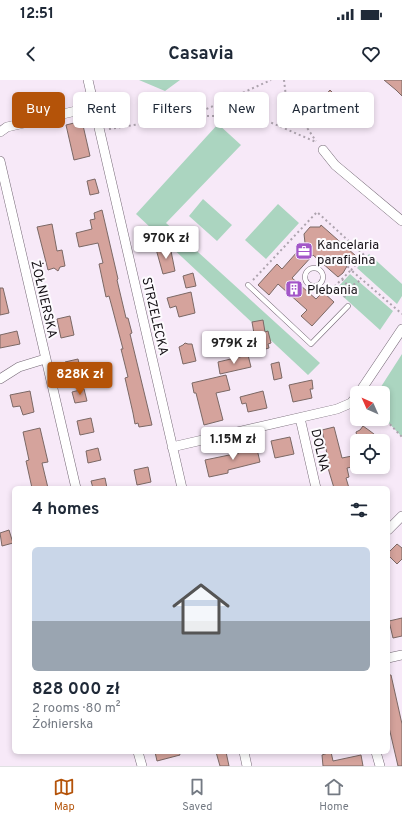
<!DOCTYPE html>
<html lang="en">
<head>
<meta charset="utf-8">
<style>
	body { margin:0; font-family:Overpass,sans-serif; background:#f6f6f7; color:#1f2937; height:100vh; display:flex; flex-direction:column; font-size:15px; white-space:nowrap }
	* { box-sizing:border-box; margin:0 }
	p { font-size:13px; color:#747a83 }
	.icon { flex:none; width:22px; height:22px; fill:none; stroke:currentColor; stroke-width:2; stroke-linecap:round; stroke-linejoin:round }
	.map { position:relative; flex:1; overflow:hidden }
	.details { position:absolute; left:12px; top:406px; width:378px; height:268px; display:flex; flex-direction:column; background:#fff; border-radius:6px; box-shadow:0 2px 6px #0003 }
	.details>* { flex:none }
	.guide { position:absolute; left:12px; top:12px; width:378px; height:36px; display:flex; gap:8px }
	.needle { width:26px; rotate:315deg }
	.tools { position:absolute; left:350px; top:306px; display:grid; gap:8px }
	.tools a { display:grid; place-items:center; width:40px; height:40px; border-radius:6px; background:#fff; box-shadow:0 2px 6px #0003; font-size:20px }
	.price { position:absolute; translate:-50% -34px; padding:0 9px; border-radius:4px; background:#fff; color:#222; font-size:13px; line-height:26px; filter:drop-shadow(0 1px 2px #0008) }
	.price::after { content:''; position:absolute; left:50%; top:24px; width:12px; height:9px; margin-left:-6px; background:inherit; clip-path:polygon(0 0,100% 0,50% 100%) }
	.price.current { background:#b45309; color:#fff }
	ul { padding:0; list-style:none }
	li { display:grid; align-content:center; gap:8px; height:212px; padding:0 20px }
	li+li { border-top:1px solid #e0e1e3 }
	li span { display:grid; place-items:center; height:124px; border-radius:6px; color:#555 }
	li>.icon { margin-inline-start:auto }
	span .icon { width:72px; height:72px; fill:#fffc; stroke-width:1 }
	li b { font-size:17px }
	h2 { display:flex; justify-content:space-between; align-items:center; height:48px; padding:0 20px; font-size:17px }
	.pill { padding:0 14px; border-radius:6px; background:#fff; box-shadow:0 2px 6px #0003; font-size:14px; line-height:36px }
	.pill.current { background:#b45309; color:#fff }
	.status { display:flex; justify-content:space-between; align-items:center; height:28px; padding:0 20px; background:#fff; direction:ltr }
	.status svg { height:11px; fill:currentColor }
	header { display:flex; justify-content:space-between; align-items:center; height:52px; padding:0 20px; background:#fff; font-size:18px; font-weight:700 }
	.tabs { display:flex; justify-content:space-around; align-items:center; height:56px; border-top:1px solid #e0e1e3; background:#fff; font-size:11px; color:#747a83 }
	.tabs a { display:grid; justify-items:center; gap:2px }
	.tabs .current { color:#b45309 }
	.map>svg:first-child { display:block }
	.green { fill:#abd5c0 }
	.building { fill:#d5a39c; stroke:#7b6865 }
	.lines { fill:none; stroke-linecap:round; stroke-linejoin:round }
	.lane-casing { stroke:#756976; stroke-width:5.5 }
	.street-casing { stroke:#756976; stroke-width:10 }
	.path { stroke:#ada3ae; stroke-width:2; stroke-dasharray:2 3; stroke-linecap:butt }
	.lane { stroke:#fff; stroke-width:4.5 }
	.street { stroke:#fff; stroke-width:9 }
	.labels { text-anchor:middle; stroke-width:4; stroke-linejoin:round; paint-order:stroke }
	.poi-label { font-size:13px; fill:#141015; stroke:#fdfbfe; text-anchor:start }
	.street-label { font-size:13px; fill:#141015; stroke:#fdfbfe }
</style>
</head>
<body>
<div class="status"><b>12:51</b><svg viewBox="0 0 49 12"><path d="M0 12V9h3v3zM5 12V6h3v6zM10 12V3h3v9zM15 12V0h3v12zM26 1h20v11H26zM47 4h2v5h-2z"/></svg></div>
<header><svg class="icon" aria-label="back" viewBox="0 0 24 24"><path d="M15 5l-7 7 7 7"/></svg>Casavia<svg class="icon" aria-label="heart" viewBox="0 0 24 24"><path d="M12 20l-8-8c-3-5 5-10 8-4 3-6 11-1 8 4z"/></svg></header>
<div class="map">
<svg width="402" height="686" viewBox="0 0 402 686">
	<rect width="100%" height="100%" fill="#f7e9f8"/>
	<path class="green" d="M139,0h41l-15,11z
		M218,44l23,21 -75,78 154,140 -12,12 -172,-161z
		M203,119l29,26 -15,16 -28,-25z
		M278,124l21,19 -33,36 -21,-19z
		M369,174l33,30v12l-5,8 -40,-36z
		M350,194l43,37 -13,19 -42,-38v-5z
		M402,274v83l-19,-20v-24h-6z"/>
	<path class="building" d="M384,0h18v16l-6,-6z
		M330,10l5,5 2,-2 10,9 -9,11 -16,-14z
		M82,41l8,35 -16,4 -8,-35z
		M95,99l4,14 -9,2 -3,-14z
		M102,130l16,69 -1,1 9,38h2l4,15 -2,1 22,91 -13,2 -1,-4 -3,1 -2,-11 -8,-35 3,-1 -7,-28h2l-11,-42 -3,-11 -3,1 -7,-33 4,-1 -5,-20 -19,4 -3,-14 16,-4 -2,-9 5,-1 -1,-6z
		M52,144l5,27 5,-1 3,16 -5,1 -2,4 -4,-3 -6,2 -11,-43z
		M321,145l35,31 -4,6 -2,-1 -7,12 -5,4 -25,-22 -21,23 24,21 7,-7 11,10 -22,24 -11,-10 6,-6 -29,-26 -9,11 -11,-10 19,-21 5,5 23,-26 -1,-9 6,-7h10z
		M170,166l5,25 -12,3 -7,-25z
		M193,193l3,13 -10,2 -3,-12z
		M0,208h3l6,25 -9,2z
		M191,212l4,21 -16,4 -3,-11 -6,2 -3,-10z
		M70,236l4,19 -13,3 -4,-19z
		M263,240l2,12 3,-1 3,12 -3,1 1,4 -14,4 -3,-12 3,-1 -3,-17z
		M17,251l3,13 -20,4v-13z
		M185,263l3,1h4l4,17 -13,3 -4,-17 4,-2z
		M248,275l3,12 -31,7 -2,-12z
		M78,279l3,13 -13,3 -3,-13z
		M279,282l3,16 -8,2 -3,-16z
		M226,295l4,15 -14,3 7,27 -19,5 -8,-32h-2l-2,-10z
		M312,300l1,9h-3l2,9 -19,4 -4,-17z
		M84,309l3,12 -12,2 -3,-11z
		M30,311l4,21 -11,3 -3,-9 -7,1 -3,-12z
		M263,311l4,17 -19,4 -2,-9 -4,1 -2,-7z
		M91,338l3,14 -14,3 -3,-14z
		M363,346l7,5 13,10h-25l-2,-9 4,-2z
		M334,347l8,31 15,-3v11l-10,2 2,9 -3,1 3,10h-15l-6,-20h2l-8,-38z
		M40,348l8,34 -6,1 6,25h-16l-6,-27 3,-1 -6,-28z
		M290,357l4,17 -19,4 -4,-17z
		M256,365l4,17 -32,8v3l-19,4 -4,-17 34,-7 -1,-4z
		M98,368l3,12 -13,3 -2,-12z
		M148,387l3,15 -14,3 -3,-15z
		M105,398l2,10h-14l-2,-7z
		M9,450l4,13 -11,3 -2,-13z
		M397,464l5,4v11l-5,5 -9,-9v-2z
		M402,538v18l-9,2 -4,-17z
		M388,595h3l11,49v42h-4l-10,-43z
		M155,672h24l1,3 -23,6z
		M216,672h10l3,14h-9z
		M331,672l2,9 28,-6 2,11h-40l-1,-11z"/>
	<g class="lines">
		<defs>
			<path id="lane" d="M305 197a9 9 0 1 1 18 0a9 9 0 1 1-18 0Z
				M248,205l63,59 37,-38"/>
			<path id="street" d="M88,0l94,408
				M0,52l7,-5 86,-20
				M323,70l12,15 67,56
				M0,81l76,327
				M0,299l19,-12 26,-8
				M359,313l43,-64
				M300,338l16,70
				M172,367l165,-38 14,-6 6,-7
				M388,450l14,-14
				M388,578l14,-3
				M138,672l4,14
				M244,672l3,14
				M376,672l4,14"/>
		</defs>
		<use href="#lane" class="lane-casing"/>
		<use href="#street" class="street-casing"/>
		<path class="path" d="M284,0l2,17 30,44
			M229,19l4,17
			M192,36h41l32,4 51,22
			M109,49l82,-13 80,-36
			M342,199l7,8 -6,13
			M253,200l64,-68 47,43 -13,15 -4,-4
			M349,207l9,-5 3,-3
			M331,210l20,-20 51,44
			M383,337l19,20"/>
		<use href="#lane" class="lane"/>
		<use href="#street" class="street"/>
	</g>
	<defs>
		<symbol id="office-square" viewBox="-11 -11 22 22"><rect x="-9" y="-9" width="18" height="18" rx="4" fill="#a356c8" stroke="#fdfbfe"/><path d="M-6-3h4V-5.5h4V-3h4V5H-6ZM-1-4.5V-3h2v-1.5ZM-6 0V1H6V0Z" fill="#fff"/></symbol>
		<symbol id="building-square" viewBox="-11 -11 22 22"><rect x="-9" y="-9" width="18" height="18" rx="4" fill="#a356c8" stroke="#fdfbfe"/><path d="M-4-6H4V6H1V3H-1V6H-4ZM-2.5-4.3h1.7v1.8h-1.7ZM.8-4.3h1.7v1.8H.8ZM-2.5-1h1.7V.8h-1.7ZM.8-1h1.7V.8H.8Z" fill="#fff"/></symbol>
	</defs>
	<g fill-rule="evenodd">
		<use href="#office-square" x="294" y="161" width="20" height="20"/>
		<use href="#building-square" x="284" y="199" width="20" height="20"/>
	</g>
	<g class="labels">
		<g class="poi-label">
			<text x="317" y="169">Kancelaria<tspan x="317" dy="15">parafialna</tspan></text>
			<text x="307" y="214">Plebania</text>
		</g>
		<g class="street-label">
			<text transform="translate(45 219) rotate(77)" y="5">ŻOŁNIERSKA</text>
			<text transform="translate(156 236) rotate(77)" y="5">STRZELECKA</text>
			<text transform="translate(321 370) rotate(77)" y="5">DOLNA</text>
		</g>
	</g>
</svg>
<div class="tools">
<a><svg class="needle" viewBox="-14 -14 28 28"><path d="M0-13l5 13h-10z" fill="#e53935"/><path d="M0 13l5-13h-10z" fill="#747a83"/></svg></a>
<a><svg class="icon" aria-label="locate" viewBox="0 0 24 24"><circle cx="12" cy="12" r="6"/><path d="M12 2v4M12 18v4M2 12h4M18 12h4"/></svg></a>
</div>
<b class="price" style="left:166px;top:180px">970K zł</b>
<b class="price" style="left:234px;top:285px">979K zł</b>
<b class="price current" style="left:80px;top:316px">828K zł</b>
<b class="price" style="left:233px;top:381px">1.15M zł</b>
<div class="guide">
<a class="pill current">Buy</a>
<a class="pill">Rent</a>
<a class="pill">Filters</a>
<a class="pill">New</a>
<a class="pill">Apartment</a>
</div>
<section class="details">
<h2>4 homes<svg class="icon" aria-label="filters" viewBox="0 0 24 24"><path d="M4 7h16M4 17h16"/><circle cx="9" cy="7" r="2"/><circle cx="15" cy="17" r="2"/></svg></h2>
<ul>
<li><span style="background:linear-gradient(#c9d6e8 60%,#9aa5b1 0)"><svg class="icon" aria-label="home" viewBox="0 0 24 24"><path d="M3 11l9-7 9 7M6 9v11h12V9"/></svg></span><div><b>828 000 zł</b><p>2 rooms · 80 m²</p><p>Żołnierska</p></div></li>
</ul>
</section>
</div>
<nav class="tabs">
<a class="current"><svg class="icon" aria-label="map" viewBox="0 0 24 24"><path d="M3 6l6-2 6 2 6-2v14l-6 2-6-2-6 2zM9 4v14M15 6v14"/></svg>Map</a>
<a><svg class="icon" aria-label="saved" viewBox="0 0 24 24"><path d="M7 4h10v16l-5-4-5 4z"/></svg>Saved</a>
<a><svg class="icon" aria-label="home" viewBox="0 0 24 24"><path d="M3 11l9-7 9 7M6 9v11h12V9"/></svg>Home</a>
</nav>
</body>
</html>
